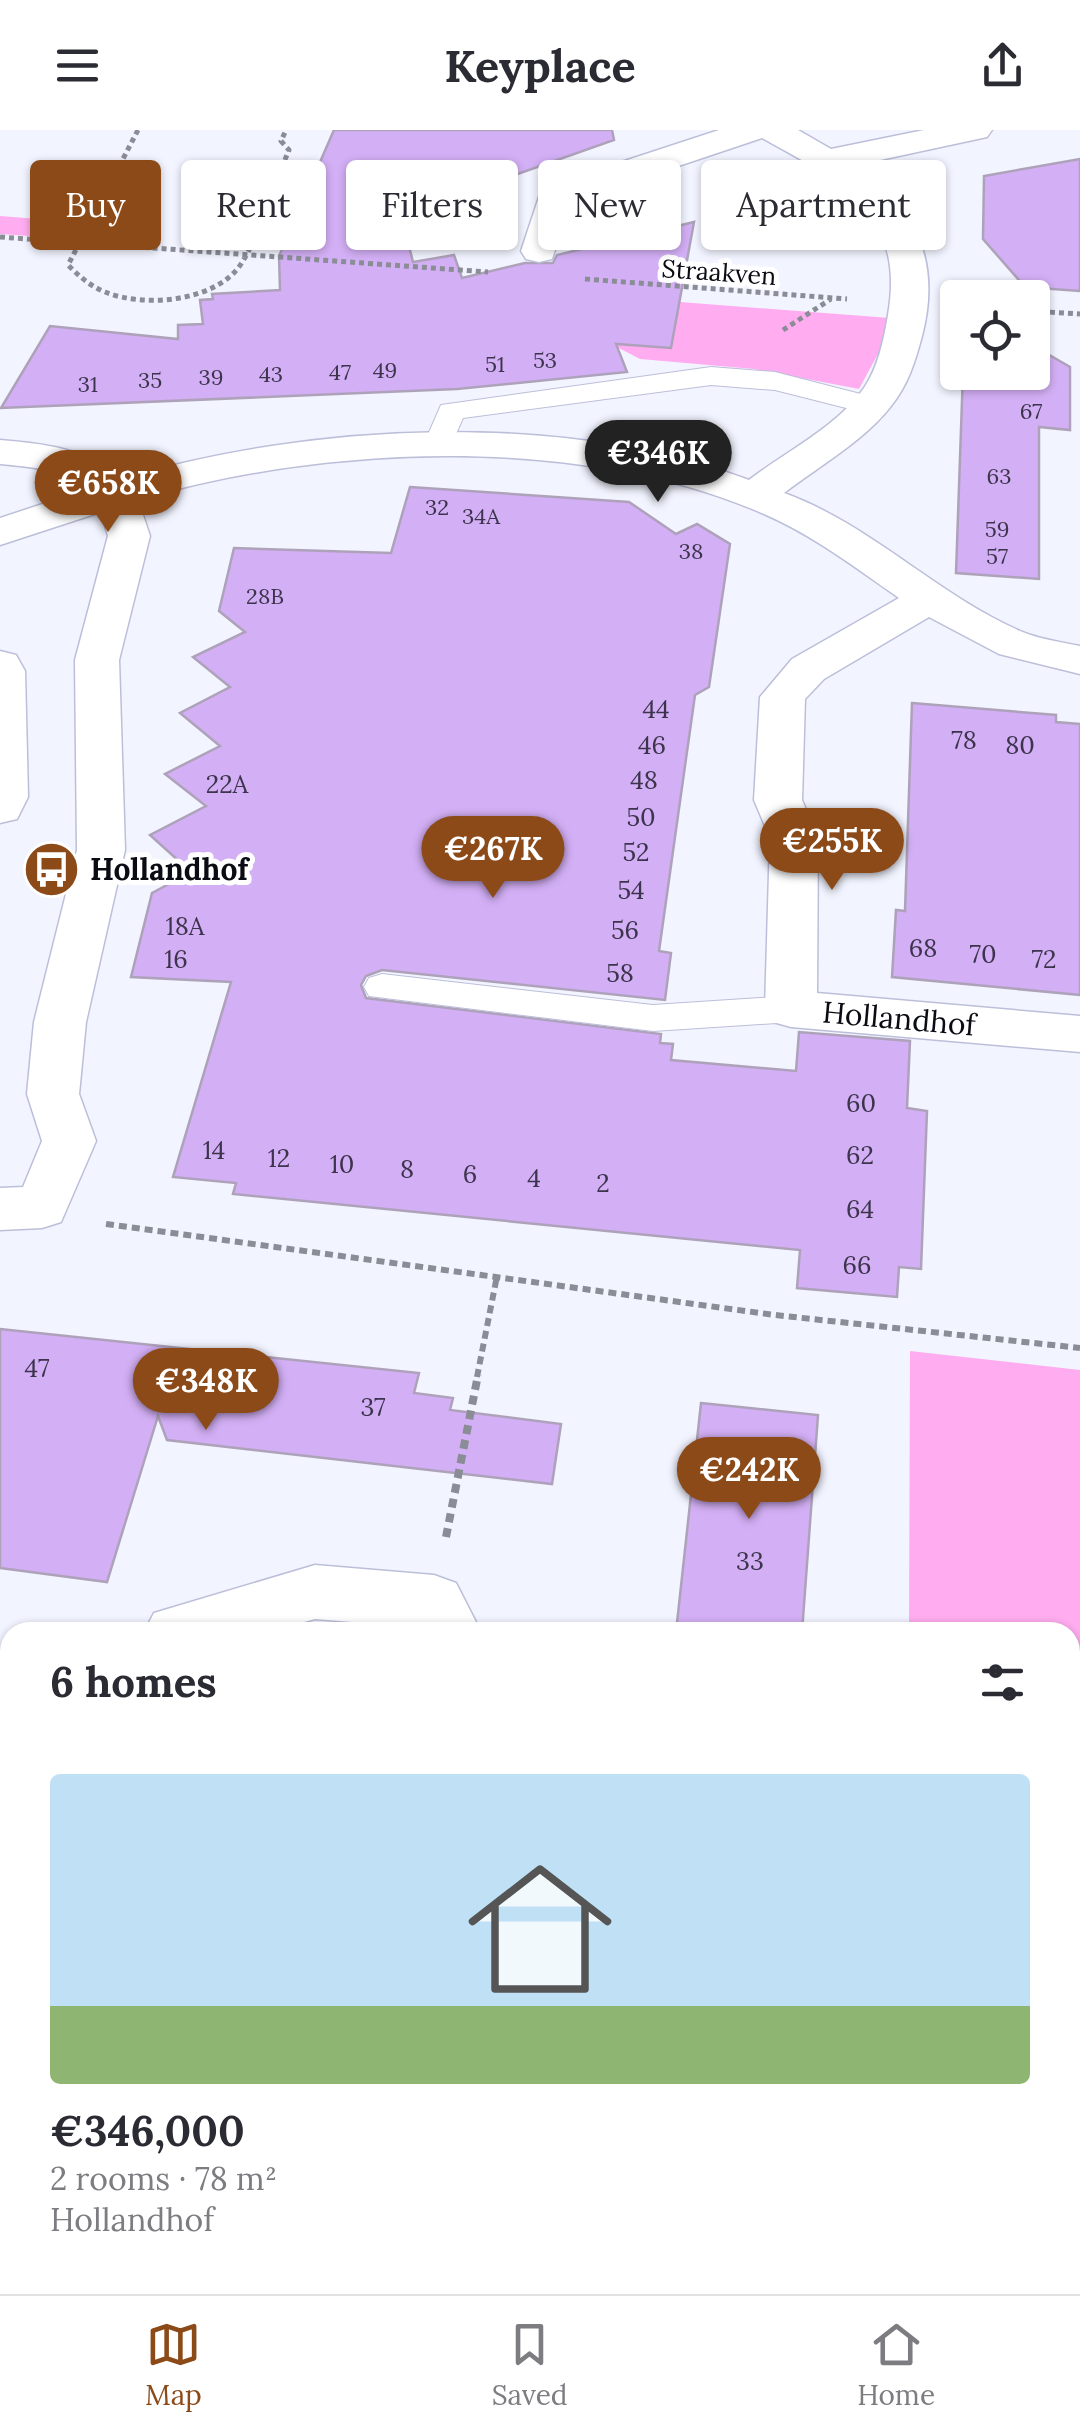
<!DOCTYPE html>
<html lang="en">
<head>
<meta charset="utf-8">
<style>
	body { margin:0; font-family:Lora,serif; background:#f7f7f7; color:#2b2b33; height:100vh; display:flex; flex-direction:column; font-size:38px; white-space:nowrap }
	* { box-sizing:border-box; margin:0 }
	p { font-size:32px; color:#7c7c81 }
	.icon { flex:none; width:55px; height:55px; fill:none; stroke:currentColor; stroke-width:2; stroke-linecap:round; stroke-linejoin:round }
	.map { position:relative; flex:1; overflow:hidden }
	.sheet { position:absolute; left:0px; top:1492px; width:1080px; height:672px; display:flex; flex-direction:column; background:#fff; border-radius:30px 30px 0 0; box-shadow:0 2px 8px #0004 }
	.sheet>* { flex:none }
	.hud { position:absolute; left:30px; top:30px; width:1020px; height:90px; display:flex; gap:20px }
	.controls { position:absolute; left:940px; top:150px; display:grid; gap:20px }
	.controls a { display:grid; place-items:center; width:110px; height:110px; border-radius:10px; background:#fff; box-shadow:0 2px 8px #0004; font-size:50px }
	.price { position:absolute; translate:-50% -85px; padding:0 22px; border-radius:35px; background:#8c4a19; color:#fff; font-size:32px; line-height:65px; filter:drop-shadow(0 2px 5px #0008) }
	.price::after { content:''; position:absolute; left:50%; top:60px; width:30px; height:22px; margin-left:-15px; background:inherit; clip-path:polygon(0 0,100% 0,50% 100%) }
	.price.active { background:#222; color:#fff }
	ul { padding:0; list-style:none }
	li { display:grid; align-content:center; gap:20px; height:530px; padding:0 50px }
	li span { display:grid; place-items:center; height:310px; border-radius:10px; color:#555 }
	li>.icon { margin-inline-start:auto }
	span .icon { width:180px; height:180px; fill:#fffc; stroke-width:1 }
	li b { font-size:42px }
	h2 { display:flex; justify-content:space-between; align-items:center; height:120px; padding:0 50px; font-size:42px }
	.chip { padding:0 35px; border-radius:10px; background:#fff; box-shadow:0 2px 8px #0004; font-size:35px; line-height:90px }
	.chip.active { background:#8c4a19; color:#fff }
	header { display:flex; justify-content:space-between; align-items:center; height:130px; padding:0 50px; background:#fff; font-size:45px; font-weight:700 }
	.dock { display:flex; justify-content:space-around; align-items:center; height:140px; border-top:2px solid #e1e1e2; background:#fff; font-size:28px; color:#7c7c81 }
	.dock a { display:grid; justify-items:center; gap:5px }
	.dock .active { color:#8c4a19 }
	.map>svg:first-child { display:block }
	.green { fill:#ffadf0 }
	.building { fill:#d3aff5; stroke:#aea2bb; stroke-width:2.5 }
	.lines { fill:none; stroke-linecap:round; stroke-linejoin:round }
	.service-casing { stroke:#bcbfd9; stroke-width:2 }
	.minor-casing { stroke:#bcbfd9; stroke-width:3 }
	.tertiary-casing { stroke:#bcbfd9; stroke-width:3 }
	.path-far2 { stroke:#8b8d96; stroke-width:5; stroke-dasharray:5 4; stroke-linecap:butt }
	.path-far1 { stroke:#8b8d96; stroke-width:6; stroke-dasharray:8 5; stroke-linecap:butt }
	.path { stroke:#8b8d96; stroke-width:8; stroke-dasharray:9 6; stroke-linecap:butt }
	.service { fill:#fff; fill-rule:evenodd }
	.minor { fill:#fff; fill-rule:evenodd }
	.tertiary { fill:#fff; fill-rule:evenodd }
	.labels { text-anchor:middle; stroke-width:10; stroke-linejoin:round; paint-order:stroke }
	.far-number-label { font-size:22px; fill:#3c344c }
	.far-street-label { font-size:25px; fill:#0a0b13; stroke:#fff }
	.number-label { font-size:25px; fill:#3c344c }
	.poi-label { font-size:30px; font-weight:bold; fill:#0a0b13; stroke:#fff; text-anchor:start }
	.street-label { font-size:30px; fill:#0a0b13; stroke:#fff }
</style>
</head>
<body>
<header><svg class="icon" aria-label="menu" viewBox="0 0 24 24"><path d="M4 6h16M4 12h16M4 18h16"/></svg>Keyplace<svg class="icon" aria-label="share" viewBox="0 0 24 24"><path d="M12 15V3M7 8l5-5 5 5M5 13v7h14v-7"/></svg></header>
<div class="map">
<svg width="1080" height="2164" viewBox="0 0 1080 2164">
	<rect width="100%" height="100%" fill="#f2f4ff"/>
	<path class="green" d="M0,86l77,6 15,5 -3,13 -89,-6z
		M615,167l275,21 -3,19 -28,52 -105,-20 -114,-10 -27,-14z
		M910,1221l170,19v668l-10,-1v-405h-161z"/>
	<path class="building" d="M334,0h278l2,10 -213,75 12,47 41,-7 8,23 63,-15h28l4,-8 137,-33 -23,126 -55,-4 11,28 -170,17 -456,19 49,-82 128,13v-14l25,-1 -3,-24 13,-1 -1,-5 68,-4 -1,-34z
		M1080,29v132l-55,-4 -42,-48 1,-63z
		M1032,215l38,22v63l-31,-3v152l-83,-6 7,-201h69z
		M410,357l219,15 47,32 21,-10 33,20 -21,143 -14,8 -20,142 -16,114 12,2 -6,47 -283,-30 -16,6 -5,9 5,13 295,36 -1,9 13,1 -2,16 125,11 3,-39 111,9 -3,67 20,3 -6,158 -22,-2 -2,30 -100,-9 3,-38 -567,-56 3,-11 -63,-6 58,-195 -100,-5 21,-84 39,-21 -41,-37 56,-29 -41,-32 55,-28 -40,-33 50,-26 -37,-30 52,-25 -26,-21 15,-63 157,5z
		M912,573l144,12v7l24,2v271l-188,-18 4,-67 9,1z
		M0,1199l419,44 -5,20 39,5 -3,12 111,14 -9,60 -385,-44 -9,-24 -51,166 -107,-14z
		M701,1273l117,12 -16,217h-126z"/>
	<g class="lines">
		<defs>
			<path id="service" d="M711,237l64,5 105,27 4,6 -4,6 -10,3 -95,-24 -64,-5 -248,33 -15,34h-20l-5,-6 18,-41z
				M382,844l271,31 138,-9 13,4 6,9 -6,9 -13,4 -138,9 -284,-35 -5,-9 5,-9z"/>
			<path id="minor" d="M719,0h79l33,19 93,-19h68l-5,7 -130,28c60,42 84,99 65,171 -7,26 -14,49 -31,70 -27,35 -72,60 -107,87 86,31 152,101 236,138 19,8 40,11 60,15v28l-81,-20 -70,-37 -105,62 -19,20 -3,101 16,38 -1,155 263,23v36l-289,-25 -18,-5 -8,-13 5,-171 -16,-38 6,-103 32,-38 107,-61c-43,-30 -86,-63 -135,-84 -181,-80 -438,-70 -626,-14l12,36 -31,124 6,190 -39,172 -7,72 17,47 -35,81 -19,6 -42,2v-42l23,-1 19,-46 -15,-47 7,-72 43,-172 -2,-190 33,-124 -7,-24 -101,33v-27l85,-28c-25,-22 -54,-23 -85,-26v-24c46,4 86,8 122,39 189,-56 440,-69 627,1 36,-28 88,-53 115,-92 14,-20 20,-49 24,-73 18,-102 -48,-134 -126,-177l-191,64 -19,57 -13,3 -13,-3 -5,-8 21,-63z
				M315,1435l119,10 22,8 25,49h-63l-3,-5 -100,-8 -47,13h-124l10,-19z
				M1070,1956h10v72h-10z
				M460,2155h93l-4,9h-93z
				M575,2155h76l3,9h-76z"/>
			<path id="tertiary" d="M0,521l16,4 9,16 3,126 -11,22 -17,4z"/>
		</defs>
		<use href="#service" class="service-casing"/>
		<use href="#minor" class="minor-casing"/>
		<use href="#tertiary" class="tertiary-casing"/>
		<path class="path-far2" d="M138,0l-70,135c11,11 22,21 37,27 39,16 111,10 136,-28 20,-31 33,-79 48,-114l-8,-9 5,-11
			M0,107l488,35
			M585,149l262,20
			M1032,181l48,3
			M783,200l48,-31"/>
		<path class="path-far1" d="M106,1094l669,91 305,33
			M477,1247l20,-101"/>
		<path class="path" d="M446,1407l32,-162"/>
		<use href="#service" class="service"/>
		<use href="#minor" class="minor"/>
		<use href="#tertiary" class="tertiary"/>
	</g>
	<defs>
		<symbol id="bus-disc" viewBox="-11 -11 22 22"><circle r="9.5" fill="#8c4a19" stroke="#fff"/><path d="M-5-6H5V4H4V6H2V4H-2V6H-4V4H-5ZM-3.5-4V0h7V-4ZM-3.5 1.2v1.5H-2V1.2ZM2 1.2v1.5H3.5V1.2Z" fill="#fff"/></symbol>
	</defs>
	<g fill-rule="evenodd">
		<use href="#bus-disc" x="20" y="708" width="63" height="63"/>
	</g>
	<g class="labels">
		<g class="far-number-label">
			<text x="545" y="238">53</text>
			<text x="495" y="242">51</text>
			<text x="385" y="248">49</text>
			<text x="340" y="250">47</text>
			<text x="271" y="252">43</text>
			<text x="211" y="255">39</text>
			<text x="150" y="258">35</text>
			<text x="88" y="262">31</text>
			<text x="1031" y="289">67</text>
			<text x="999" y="354">63</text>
			<text x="437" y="385">32</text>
			<text x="481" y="394">34A</text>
			<text x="997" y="407">59</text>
			<text x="691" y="429">38</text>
			<text x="997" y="434">57</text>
			<text x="265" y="474">28B</text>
		</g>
		<g class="far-street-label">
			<text transform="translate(719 142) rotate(4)" y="9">Straakven</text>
		</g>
		<g class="number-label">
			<text x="656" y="588">44</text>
			<text x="964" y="619">78</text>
			<text x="652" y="624">46</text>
			<text x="1020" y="624">80</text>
			<text x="644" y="659">48</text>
			<text x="227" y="663">22A</text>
			<text x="641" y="696">50</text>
			<text x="636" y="731">52</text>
			<text x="631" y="769">54</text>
			<text x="185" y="805">18A</text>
			<text x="625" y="809">56</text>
			<text x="923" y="827">68</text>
			<text x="983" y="833">70</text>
			<text x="176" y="838">16</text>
			<text x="1044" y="838">72</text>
			<text x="620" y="852">58</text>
			<text x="861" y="982">60</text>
			<text x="214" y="1029">14</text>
			<text x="860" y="1034">62</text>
			<text x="279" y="1037">12</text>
			<text x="342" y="1043">10</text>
			<text x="407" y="1048">8</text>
			<text x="470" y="1053">6</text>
			<text x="534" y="1057">4</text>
			<text x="603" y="1062">2</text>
			<text x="860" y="1088">64</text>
			<text x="857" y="1144">66</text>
			<text x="37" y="1247">47</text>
			<text x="373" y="1286">37</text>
			<text x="750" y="1440">33</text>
		</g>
		<g class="poi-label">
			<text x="90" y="750">Hollandhof</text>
		</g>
		<g class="street-label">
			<text transform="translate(899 889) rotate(5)" y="10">Hollandhof</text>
		</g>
	</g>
</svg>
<div class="controls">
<a><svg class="icon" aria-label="locate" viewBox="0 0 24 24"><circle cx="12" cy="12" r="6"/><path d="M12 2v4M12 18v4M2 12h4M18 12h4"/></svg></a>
</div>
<b class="price active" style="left:658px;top:375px">€346K</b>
<b class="price" style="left:108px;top:405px">€658K</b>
<b class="price" style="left:832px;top:763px">€255K</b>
<b class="price" style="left:493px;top:771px">€267K</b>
<b class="price" style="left:206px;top:1303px">€348K</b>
<b class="price" style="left:749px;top:1392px">€242K</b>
<div class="hud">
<a class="chip active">Buy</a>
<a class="chip">Rent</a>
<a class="chip">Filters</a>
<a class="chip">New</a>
<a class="chip">Apartment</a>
</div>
<section class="sheet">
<h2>6 homes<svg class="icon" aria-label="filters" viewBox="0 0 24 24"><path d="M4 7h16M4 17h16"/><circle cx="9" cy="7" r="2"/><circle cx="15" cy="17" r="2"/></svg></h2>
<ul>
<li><span style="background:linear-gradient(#bfe0f5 75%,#8fb573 0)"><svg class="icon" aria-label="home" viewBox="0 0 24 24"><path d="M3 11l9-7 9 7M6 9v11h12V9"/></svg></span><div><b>€346,000</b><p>2 rooms · 78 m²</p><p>Hollandhof</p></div></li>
</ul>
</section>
</div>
<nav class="dock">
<a class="active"><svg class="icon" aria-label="map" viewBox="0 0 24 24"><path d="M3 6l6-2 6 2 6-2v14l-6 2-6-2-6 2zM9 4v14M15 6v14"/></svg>Map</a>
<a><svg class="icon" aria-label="saved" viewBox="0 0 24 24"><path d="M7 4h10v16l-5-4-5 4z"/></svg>Saved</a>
<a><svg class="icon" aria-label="home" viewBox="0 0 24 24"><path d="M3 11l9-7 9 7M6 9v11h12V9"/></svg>Home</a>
</nav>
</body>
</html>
